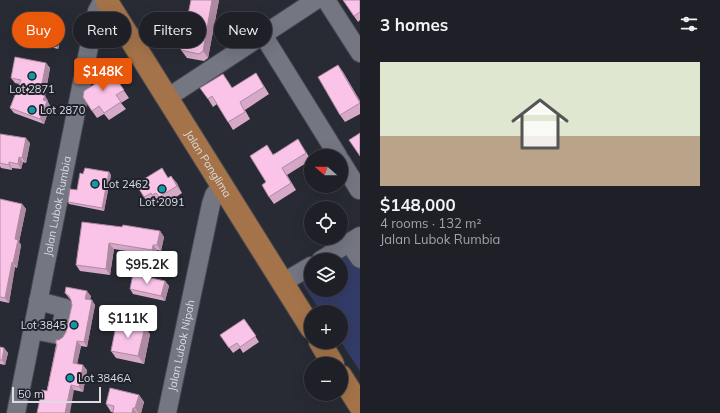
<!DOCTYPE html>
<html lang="en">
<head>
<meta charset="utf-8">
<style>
	body { margin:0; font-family:Mulish,sans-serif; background:#2c2d33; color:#f1f3f6; height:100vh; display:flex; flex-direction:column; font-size:15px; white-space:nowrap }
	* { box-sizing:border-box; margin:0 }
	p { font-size:13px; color:#a1a3a7 }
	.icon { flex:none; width:22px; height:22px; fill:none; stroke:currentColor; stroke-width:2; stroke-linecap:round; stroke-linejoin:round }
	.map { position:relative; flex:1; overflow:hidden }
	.panel { display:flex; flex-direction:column; background:#1f2027; width:360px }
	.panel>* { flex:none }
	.banner { position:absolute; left:12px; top:12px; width:288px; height:36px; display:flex; gap:8px }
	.needle { width:26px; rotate:290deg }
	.buttons { position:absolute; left:304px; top:149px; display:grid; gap:8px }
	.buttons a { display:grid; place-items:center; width:44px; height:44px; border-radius:50%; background:#1f2027; box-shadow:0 4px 16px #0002,0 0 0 1px #3c3e44; font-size:20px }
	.scale { position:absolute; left:12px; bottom:10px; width:89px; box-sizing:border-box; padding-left:4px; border:2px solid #dbdde3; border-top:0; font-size:11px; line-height:14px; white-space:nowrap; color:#dbdde3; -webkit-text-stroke:3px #1f222a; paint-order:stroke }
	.price { position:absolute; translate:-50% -34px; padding:0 9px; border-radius:4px; background:#fff; color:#222; font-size:13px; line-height:26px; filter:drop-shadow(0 1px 2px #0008) }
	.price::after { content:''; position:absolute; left:50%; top:24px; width:12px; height:9px; margin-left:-6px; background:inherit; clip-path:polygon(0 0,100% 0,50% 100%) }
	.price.on { background:#ea580c; color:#fff }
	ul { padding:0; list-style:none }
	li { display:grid; align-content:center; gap:8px; height:212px; padding:0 20px }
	li span { display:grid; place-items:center; height:124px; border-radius:0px; color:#555 }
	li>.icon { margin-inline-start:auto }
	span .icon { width:72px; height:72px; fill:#fffc; stroke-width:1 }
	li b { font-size:17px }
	h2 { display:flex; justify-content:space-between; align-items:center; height:48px; padding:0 20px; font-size:17px }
	.tag { padding:0 14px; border-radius:18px; background:#1f2027; box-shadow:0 4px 16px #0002,0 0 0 1px #3c3e44; font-size:14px; line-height:36px }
	.tag.on { background:#ea580c; color:#fff }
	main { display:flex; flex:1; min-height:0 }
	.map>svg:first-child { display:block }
	.green { fill:#333c68 }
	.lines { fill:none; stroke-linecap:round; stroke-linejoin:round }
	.minor-casing { stroke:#464850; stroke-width:20 }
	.major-casing { stroke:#464850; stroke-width:24 }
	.minor { stroke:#747782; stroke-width:18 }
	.major { stroke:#a57349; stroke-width:22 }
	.wall { fill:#d6a9c8 }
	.shaded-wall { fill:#ae89a2 }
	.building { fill:#f9c4e8; stroke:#ae89a2 }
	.culture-dot { fill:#0f9aa8; stroke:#1f222a; stroke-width:1.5 }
	.labels { text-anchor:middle; stroke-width:4; stroke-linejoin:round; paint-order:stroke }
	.poi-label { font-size:11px; fill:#dbdde3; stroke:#1f222a; text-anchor:start }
	.street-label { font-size:11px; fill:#dbdde3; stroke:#1f222a }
</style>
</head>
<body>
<main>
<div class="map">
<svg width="360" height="413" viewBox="0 0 360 413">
	<rect width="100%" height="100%" fill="#292b34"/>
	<path class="green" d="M360,243v128l-19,-29v-30h-20l-19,-29 9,-7v14h30v-30h-6z"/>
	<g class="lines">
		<defs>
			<g id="minor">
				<path d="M326,0l34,53"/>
				<path d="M263,35l75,121"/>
				<path d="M167,98l149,-98"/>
				<path d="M341,161l18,29"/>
				<path d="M349,243l11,16"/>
				<path d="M321,260l39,-24"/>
				<path d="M282,283l29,-17"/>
				<path d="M32,330l27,5 6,-27 -27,-7"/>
				<path id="s1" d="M16,413l78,-391 3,-11 6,-11"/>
				<path id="s2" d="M167,413l44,-209 3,-9 7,-9"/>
			</g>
			<g id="major">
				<path id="s3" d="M106,0l205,328"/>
				<path d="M320,342l13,22"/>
				<path d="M341,376l19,30"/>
			</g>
		</defs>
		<use href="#minor" class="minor-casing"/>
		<use href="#major" class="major-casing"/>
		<use href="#minor" class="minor"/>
		<use href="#major" class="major"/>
	</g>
	<path class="wall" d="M191,0h28l-11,58 -4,3 -17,-3 -6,-8z
		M343,0h17v20l-2,2z
		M61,19l3,5 -6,25 -30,-8 -4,-5z
		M46,63l4,5 -5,28 3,5v1l2,4 -6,18 -30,-11 -4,-5 9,-24 -4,-1 -4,-5z
		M338,65l5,7 17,29v13l-15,8 -5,-7z
		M112,73l17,25 -8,5 5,6 -17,11 -5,-6 -7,4 -5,-7 15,-34z
		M256,73l13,21 -24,16 5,9 -17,11 -16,-26 -4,3 -5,-8 20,-18 4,7z
		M0,134l30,9 -4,20 -3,-1 -2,7 -9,-1v2l-11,-2 -1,-2z
		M303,147l8,13 -24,15 9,15 -22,14 -5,-7 -3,-15 7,-28z
		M109,172l2,3 -7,36 -35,-7 -1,-2 9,-12 6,-16z
		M171,176l11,17 -18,12 -3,-5 -4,3 -2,-2 -6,4 -5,-8z
		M0,199l22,5 4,5 -7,33 2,3 -4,23 -2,-1 -6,36 -9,-2z
		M122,227l38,4 4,6 -3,14 -4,-1 -1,6 -42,-7 -4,26 -30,-4 -4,-6z
		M165,281l4,5 -4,15 -32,-7 -3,-5z
		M65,293l26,3 -1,3 5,6 -8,42 -6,-1 -4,18 10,6 -4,22 -9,-2 -27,1 9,-46v-1l7,-7 3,-5 6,-27 -1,-5 -2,-2z
		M244,319l15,23 -16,11 -3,-5 -7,5 -13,-18z
		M150,334l-6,30 -28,-6 -5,-7z
		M0,347l4,1 4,5 -3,12 -5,-1v1z
		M139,395l5,7 -3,11h-28v-1h-2l-5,-8z"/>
	<path class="shaded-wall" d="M212,0h7l-11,58 -5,-7z
		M61,19l3,5 -6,25 -3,-5z
		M46,63l4,5 -5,28 3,5v1l2,4 -6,18 -4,-5v-25z
		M338,65l5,7 17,29v2z
		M26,138l4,5 -4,20 -4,-5z
		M19,157l4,5 -2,7 -3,-5z
		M9,162l3,6v2l-3,-5z
		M282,168l5,7 9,15 -5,-7z
		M109,172l2,3 -7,36 -2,-3z
		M171,176l6,7 5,10 -5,-7z
		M22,204l4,5 -7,33 2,3 -4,23 -4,-5 2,-24z
		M160,231l4,6 -3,14 -4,-6z
		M109,243l5,6 -4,26 -4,-6z
		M153,245l4,5 -1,6 -4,-6z
		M12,262l3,5 -6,36 -4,-5z
		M165,281l4,5 -4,15 -4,-5z
		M87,291l4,5 -2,8 -4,-5z
		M92,300l3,5 -8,42 -3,-5z
		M145,327l5,7 -6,30 -6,-8z
		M77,341l4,5 -5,22 -3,-5z
		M4,348l4,5 -3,12 -3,-5z
		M83,365l4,5 -4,22 -4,-5z
		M71,385l3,5 -4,23h-5z
		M139,395l5,7 -3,11h-3l-3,-5z
		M133,408l4,5h-5z"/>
	<path class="building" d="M191,0h21l-9,51 -4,3 -18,-4z
		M343,0h17v12l-6,4z
		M31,12l30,7 -6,25 -31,-8z
		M15,57l31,6 -6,31 5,2 -2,4 4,1 -7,18 -30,-11 11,-28 -10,-2z
		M338,65l22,38 -20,12 -22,-38z
		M100,67l7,10 5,-4 12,17 -8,5 5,7 -17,11 -5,-7 -7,5 -9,-14 1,-6 14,-9 -6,-9z
		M256,73l8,14 -24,15 5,10 -17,10 -16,-26 -4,3 -8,-11 23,-14 9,14z
		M360,133v23l-11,-16z
		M0,134l26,4 -4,20 -3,-1 -1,7 -9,-2v3l-9,-2z
		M298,139l8,14 -24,15 9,15 -22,14 -7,-12 4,-3 -16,-26 17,-11 6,10z
		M85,168l24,4 -7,36 -34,-6 2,-13 7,1 3,-17 3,1z
		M162,168l6,10 3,-2 6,10 -18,11 -3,-4 -4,2 -1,-2 -7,4 -8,-13z
		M0,199l22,5 -7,35 3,1 -5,23 -1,-1 -7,36 -5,-1z
		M82,222l40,5 1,-2 37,6 -3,14h-4l-1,5 -43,-7 -3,26 -30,-4z
		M133,274l32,7 -4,15 -31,-7z
		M66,287l21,4 -2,8 7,1 -8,42 -7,-1 -4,22 10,2 -4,22 -8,-2 -6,28h-28l5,-23 5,1 10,-47h-1v-4h3l4,-3 3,-5 6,-27 -1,-5 -2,-4 -4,-3z
		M244,319l12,17 -16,11 -3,-4 -8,5 -9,-13z
		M117,321l28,6 -7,29 -27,-5z
		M0,347l4,1 -2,12h-2z
		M110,388l29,7 -4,13h-2l-1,5h-19l1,-7 -8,-2z"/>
	<g class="culture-dot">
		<circle cx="32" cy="76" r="4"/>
		<circle cx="32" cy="110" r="4"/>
		<circle cx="95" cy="184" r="4"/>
		<circle cx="162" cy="189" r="4"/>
		<circle cx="74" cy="325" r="4"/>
		<circle cx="70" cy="378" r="4"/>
	</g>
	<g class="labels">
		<g class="poi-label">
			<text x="32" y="93" text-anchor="middle">Lot 2871</text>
			<text x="40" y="114">Lot 2870</text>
			<text x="103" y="188">Lot 2462</text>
			<text x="162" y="206" text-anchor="middle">Lot 2091</text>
			<text x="66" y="329" text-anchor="end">Lot 3845</text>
			<text x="78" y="382">Lot 3846A</text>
		</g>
		<g class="street-label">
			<text dy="4" stroke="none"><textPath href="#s3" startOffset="193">Jalan Panglima</textPath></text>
			<text dy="4" stroke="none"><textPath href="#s1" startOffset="211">Jalan Lubok Rumbia</textPath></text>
			<text dy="4" stroke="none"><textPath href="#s2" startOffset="69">Jalan Lubok Nipah</textPath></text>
		</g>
	</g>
</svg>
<div class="buttons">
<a><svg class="needle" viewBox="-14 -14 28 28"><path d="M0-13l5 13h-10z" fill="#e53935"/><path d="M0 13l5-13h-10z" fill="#a1a3a7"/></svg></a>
<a><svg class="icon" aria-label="locate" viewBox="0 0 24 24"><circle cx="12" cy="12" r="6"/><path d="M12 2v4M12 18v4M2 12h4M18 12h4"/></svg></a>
<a><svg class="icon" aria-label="layers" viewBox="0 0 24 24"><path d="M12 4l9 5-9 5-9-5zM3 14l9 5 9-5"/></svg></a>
<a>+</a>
<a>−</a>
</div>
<div class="scale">50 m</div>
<b class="price on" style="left:103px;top:92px">$148K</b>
<b class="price" style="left:147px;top:285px">$95.2K</b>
<b class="price" style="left:128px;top:339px">$111K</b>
<div class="banner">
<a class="tag on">Buy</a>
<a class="tag">Rent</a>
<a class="tag">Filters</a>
<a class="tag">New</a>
</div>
</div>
<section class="panel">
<h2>3 homes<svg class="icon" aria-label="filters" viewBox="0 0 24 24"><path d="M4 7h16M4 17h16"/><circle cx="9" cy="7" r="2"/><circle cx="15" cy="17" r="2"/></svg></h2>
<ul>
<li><span style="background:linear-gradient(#dfe7d0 60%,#b9a48a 0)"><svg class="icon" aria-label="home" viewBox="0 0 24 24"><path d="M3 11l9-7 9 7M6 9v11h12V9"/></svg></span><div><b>$148,000</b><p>4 rooms · 132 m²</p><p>Jalan Lubok Rumbia</p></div></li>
</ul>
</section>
</main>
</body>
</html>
